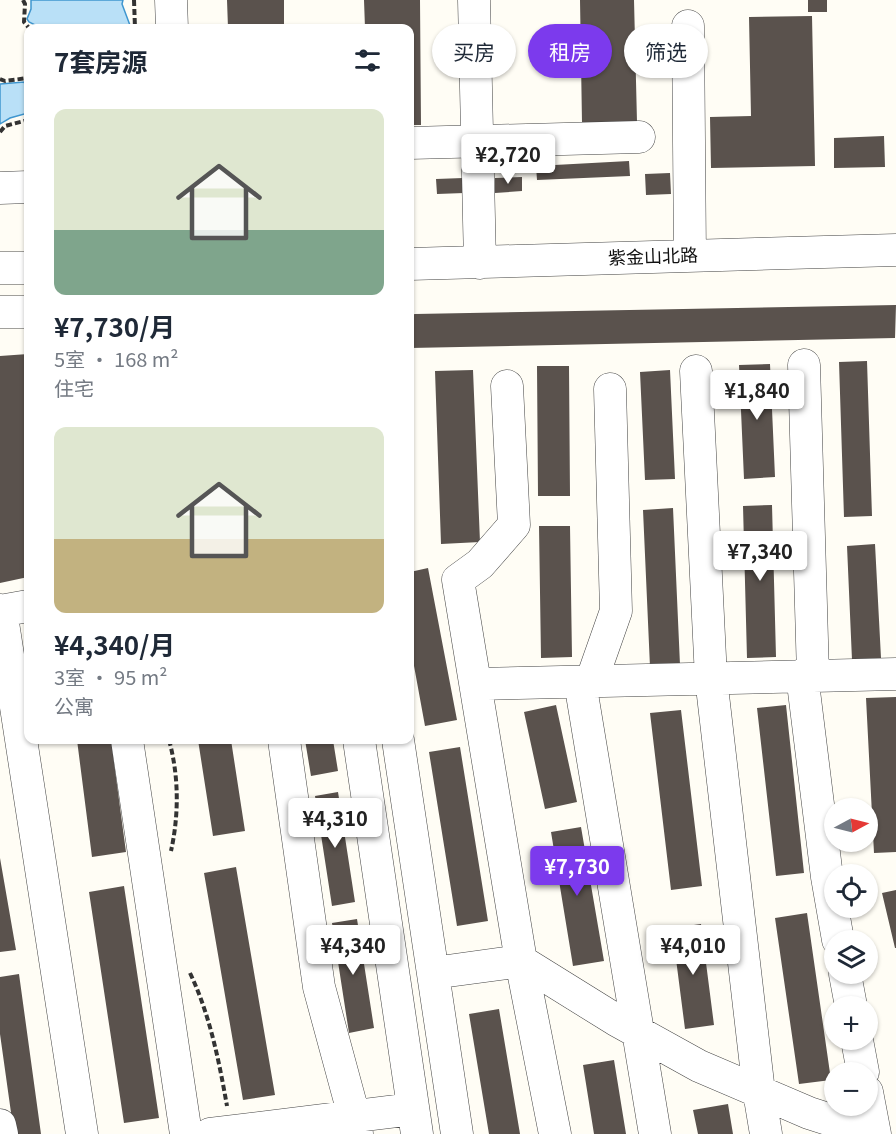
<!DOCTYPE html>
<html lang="zh">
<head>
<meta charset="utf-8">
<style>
	body { margin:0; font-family:Georgia,"Noto Sans SC",serif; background:#f2f2f3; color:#1f2937; height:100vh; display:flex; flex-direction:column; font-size:22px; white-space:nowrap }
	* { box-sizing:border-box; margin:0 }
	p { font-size:20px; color:#747a83 }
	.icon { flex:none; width:33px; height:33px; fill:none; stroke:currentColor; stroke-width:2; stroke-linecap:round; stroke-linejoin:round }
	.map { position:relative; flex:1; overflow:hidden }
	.drawer { position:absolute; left:24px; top:24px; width:390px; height:720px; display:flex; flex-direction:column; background:#fff; border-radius:12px; box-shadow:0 2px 4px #0004 }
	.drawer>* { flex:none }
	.banner { position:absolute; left:432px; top:24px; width:374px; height:54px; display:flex; gap:12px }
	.needle { width:39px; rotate:83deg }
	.buttons { position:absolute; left:824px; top:798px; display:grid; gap:12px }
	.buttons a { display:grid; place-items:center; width:54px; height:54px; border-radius:50%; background:#fff; box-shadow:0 2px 4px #0004; font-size:30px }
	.price { position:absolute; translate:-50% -51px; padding:0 14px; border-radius:6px; background:#fff; color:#222; font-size:20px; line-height:39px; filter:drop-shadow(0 2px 3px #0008) }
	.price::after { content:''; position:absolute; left:50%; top:36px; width:18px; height:14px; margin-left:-9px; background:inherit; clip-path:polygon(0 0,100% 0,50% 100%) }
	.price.selected { background:#7c3aed; color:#fff }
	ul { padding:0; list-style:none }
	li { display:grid; align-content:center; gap:12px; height:318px; padding:0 30px }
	li span { display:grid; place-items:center; height:186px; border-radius:12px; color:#555 }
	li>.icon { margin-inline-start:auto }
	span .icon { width:108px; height:108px; fill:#fffc; stroke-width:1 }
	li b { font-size:26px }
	h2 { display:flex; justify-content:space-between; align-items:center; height:72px; padding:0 30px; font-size:26px }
	.chip { padding:0 21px; border-radius:27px; background:#fff; box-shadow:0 2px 4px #0004; font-size:21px; line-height:54px }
	.chip.selected { background:#7c3aed; color:#fff }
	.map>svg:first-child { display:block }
	.water { fill:#b9e0f7; stroke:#3f96cf; stroke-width:1.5 }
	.building { fill:#5a524d }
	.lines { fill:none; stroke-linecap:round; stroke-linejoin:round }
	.minor-casing { stroke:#444; stroke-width:33 }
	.path { stroke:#333; stroke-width:4; stroke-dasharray:6 3; stroke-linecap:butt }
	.minor { stroke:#fff; stroke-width:32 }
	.labels { text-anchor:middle; stroke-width:6; stroke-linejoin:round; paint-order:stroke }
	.street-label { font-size:18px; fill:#111; stroke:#fff }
</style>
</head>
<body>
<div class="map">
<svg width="896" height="1134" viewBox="0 0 896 1134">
	<rect width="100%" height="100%" fill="#fffdf5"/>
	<path class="water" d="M31,0h92l-1,4 9,24h-90l-12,-6 -2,-3 4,-10z
		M24,82l4,9v22l-18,5 -10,6v-40z"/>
	<path class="building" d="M227,0h57v28h-56z
		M364,0h56l1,125h-11v-97h-45z
		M580,0h54l3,122 -55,1z
		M808,0h19v12h-19z
		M812,16l3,150 -104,2 -1,-51 41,-1 -2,-99z
		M884,136l1,31 -51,1v-30z
		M629,161l1,15 -93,4 -1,-14z
		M670,173l1,21 -25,1 -1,-21z
		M522,177v14l-27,2v-15z
		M463,178l1,15 -27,1 -1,-15z
		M896,305l-1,33 -485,10v-33l5,-1z
		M28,354v223l-28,6v-227z
		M867,361l5,155 -28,1 -5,-155z
		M770,364l5,113 -31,2 -5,-114z
		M537,366h32l1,130h-32z
		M473,370l7,172 -39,2 -6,-173z
		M670,370l5,109 -30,1 -5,-108z
		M772,505l4,152 -29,1 -4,-152z
		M673,508l7,157 -30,2 -7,-157z
		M539,526h31l2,131 -31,1z
		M875,544l6,114 -29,2 -5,-114z
		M428,568l29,152 -32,6 -15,-82v-72z
		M896,697v155l-22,1 -8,-155z
		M556,705l21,97 -32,7 -21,-97z
		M786,705l18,168 -28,3 -19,-168z
		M681,710l21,176 -31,4 -21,-177z
		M77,740h34l15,112 -34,5z
		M198,740h33l14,91 -32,5z
		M305,740h28l5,31 -27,5z
		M460,747l28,174 -31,5 -28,-174z
		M338,792l17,110 -23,4 -17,-110z
		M581,827l23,134 -31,5 -22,-134z
		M0,858l16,92 -16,2z
		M236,867l39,228 -32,5 -39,-227z
		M124,886l35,232 -35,5 -35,-231z
		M896,890v58h-1l-13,-55z
		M807,913l24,167 -32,4 -24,-166z
		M357,919l17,109 -25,5 -17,-110z
		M701,924l13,101 -29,4 -13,-101z
		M19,974l22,160h-27l-14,-100v-57z
		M499,1009l21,125h-31l-20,-120z
		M614,1060l12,74h-32l-11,-69z
		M728,1104l5,30h-35l-5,-24z"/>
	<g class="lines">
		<defs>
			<path id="minor" d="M171,0l1,28
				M474,0l6,263
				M688,26l2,230
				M410,143l229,-6
				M0,188l28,-1
				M410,264l486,-14
				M0,268h28
				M0,312h28
				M804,365l9,310
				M696,371l15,307 48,414 7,42
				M507,386l7,139 -34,39 -22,16 63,381 34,173
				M1,610l81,524
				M0,611l28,-5
				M802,675l25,202 11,63
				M580,682l75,452
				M591,682l25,-71 -6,-222
				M476,684l420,-10
				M127,740l59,394
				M284,740l35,247 35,129 3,18
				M359,740l58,394
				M398,740l59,394
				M433,973l88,-12 95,59 83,46 110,47 65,21
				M845,974l6,32
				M857,1040l6,32
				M867,1092l8,42
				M0,1125l2,9
				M210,1134l203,-25"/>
		</defs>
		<use href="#minor" class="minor-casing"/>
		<path class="path" d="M23,0l2,4 -1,18 5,6
			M134,0l1,28
			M0,79l5,2 23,-3
			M0,132l5,-6 23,-6
			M169,740c10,36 10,75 2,111
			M190,973c20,42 29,88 37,133"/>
		<use href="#minor" class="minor"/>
	</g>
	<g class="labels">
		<g class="street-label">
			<text transform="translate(653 257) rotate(-2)" y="6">紫金山北路</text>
		</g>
	</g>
</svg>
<div class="buttons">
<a><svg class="needle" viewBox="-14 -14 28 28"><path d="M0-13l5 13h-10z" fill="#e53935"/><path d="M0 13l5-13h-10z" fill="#747a83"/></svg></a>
<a><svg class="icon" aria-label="locate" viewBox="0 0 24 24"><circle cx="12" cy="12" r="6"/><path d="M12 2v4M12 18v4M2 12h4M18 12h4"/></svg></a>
<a><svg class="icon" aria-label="layers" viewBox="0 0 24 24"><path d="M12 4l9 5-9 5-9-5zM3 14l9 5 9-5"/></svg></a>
<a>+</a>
<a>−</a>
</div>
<b class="price" style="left:508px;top:185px">¥2,720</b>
<b class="price" style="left:757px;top:421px">¥1,840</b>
<b class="price" style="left:760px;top:582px">¥7,340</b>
<b class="price" style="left:335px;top:849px">¥4,310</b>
<b class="price selected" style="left:577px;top:897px">¥7,730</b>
<b class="price" style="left:353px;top:976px">¥4,340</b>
<b class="price" style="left:693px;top:976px">¥4,010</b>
<div class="banner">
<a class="chip">买房</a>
<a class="chip selected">租房</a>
<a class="chip">筛选</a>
</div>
<section class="drawer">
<h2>7套房源<svg class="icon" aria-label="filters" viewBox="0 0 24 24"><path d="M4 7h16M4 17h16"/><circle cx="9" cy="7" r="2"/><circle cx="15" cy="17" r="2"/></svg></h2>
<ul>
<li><span style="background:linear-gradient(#dfe7d0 65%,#7fa58c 0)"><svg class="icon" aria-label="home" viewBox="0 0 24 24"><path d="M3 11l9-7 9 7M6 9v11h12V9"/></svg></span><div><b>¥7,730/月</b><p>5室 · 168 m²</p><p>住宅</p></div></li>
<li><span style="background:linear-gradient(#dfe7d0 60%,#c2b280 0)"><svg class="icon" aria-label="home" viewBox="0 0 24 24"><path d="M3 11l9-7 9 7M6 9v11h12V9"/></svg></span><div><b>¥4,340/月</b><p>3室 · 95 m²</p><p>公寓</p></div></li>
</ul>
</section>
</div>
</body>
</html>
